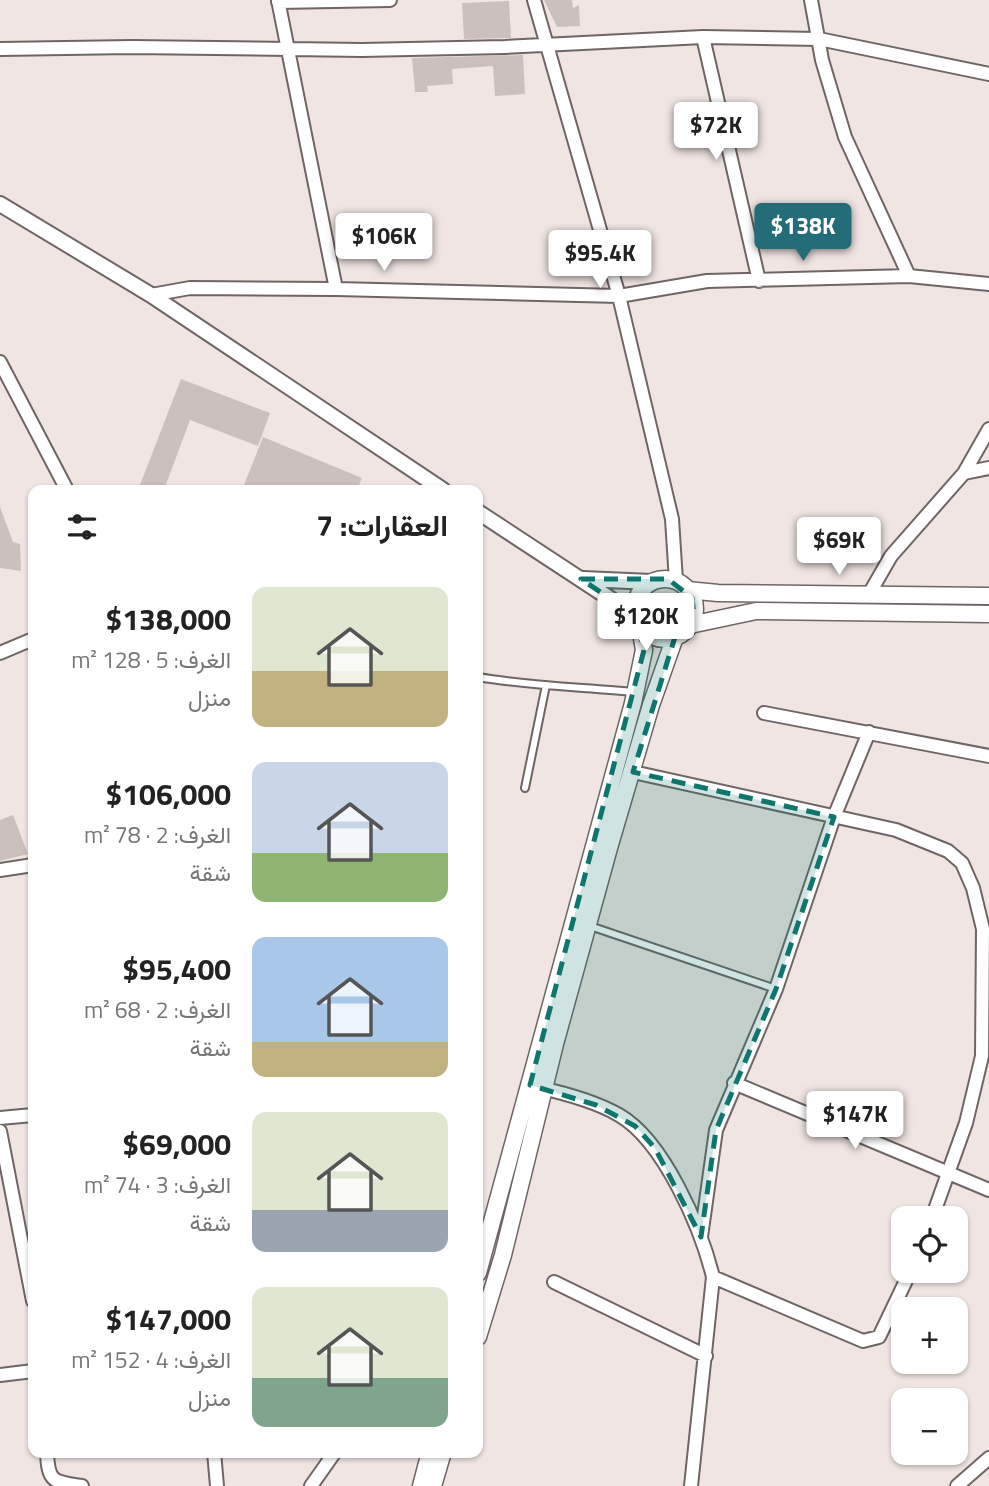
<!DOCTYPE html>
<html lang="ar">
<head>
<meta charset="utf-8">
<style>
	body { margin:0; font-family:"Titillium Web",Vazirmatn,sans-serif; background:#f6f6f6; color:#222; direction:rtl; height:100vh; display:flex; flex-direction:column; font-size:26px; white-space:nowrap }
	* { box-sizing:border-box; margin:0 }
	p { font-size:23px; color:#767676 }
	.icon { flex:none; width:38px; height:38px; fill:none; stroke:currentColor; stroke-width:2; stroke-linecap:round; stroke-linejoin:round }
	.map { position:relative; flex:1; overflow:hidden; direction:ltr }
	.panel { position:absolute; left:28px; top:485px; width:455px; height:973px; display:flex; flex-direction:column; background:#fff; border-radius:14px; box-shadow:0 2px 5px #0004; direction:rtl }
	.panel>* { flex:none }
	.fabs { position:absolute; left:891px; top:1206px; display:grid; gap:14px }
	.fabs a { display:grid; place-items:center; width:77px; height:77px; border-radius:14px; background:#fff; box-shadow:0 2px 5px #0004; font-size:35px }
	.price { position:absolute; translate:-50% -60px; padding:0 16px; border-radius:7px; background:#fff; color:#222; font-size:23px; line-height:46px; filter:drop-shadow(0 2px 4px #0008) }
	.price::after { content:''; position:absolute; left:50%; top:42px; width:21px; height:16px; margin-left:-10px; background:inherit; clip-path:polygon(0 0,100% 0,50% 100%) }
	.price.active { background:#246d78; color:#fff }
	ul { padding:0; list-style:none }
	li { display:flex; align-items:center; gap:21px; height:175px; padding:0 35px }
	li span { display:grid; place-items:center; flex:none; width:196px; height:140px; border-radius:14px; color:#555 }
	li>.icon { margin-inline-start:auto }
	span .icon { width:84px; height:84px; fill:#fffc; stroke-width:1 }
	li b { font-size:30px }
	h2 { display:flex; justify-content:space-between; align-items:center; height:84px; padding:0 35px; font-size:30px }
	.map>svg:first-child { display:block }
	.building { fill:#ccc0be }
	.lines { fill:none; stroke-linecap:round; stroke-linejoin:round }
	.service-casing { stroke:#6f6564; stroke-width:10 }
	.minor-casing { stroke:#6f6564; stroke-width:16 }
	.tertiary-casing { stroke:#6f6564; stroke-width:18 }
	.secondary-casing { stroke:#6f6564; stroke-width:19 }
	.service { stroke:#fff; stroke-width:6 }
	.minor { stroke:#fff; stroke-width:12 }
	.tertiary { stroke:#fff; stroke-width:14 }
	.secondary { stroke:#fff; stroke-width:16 }
	.marked { fill:#0f766e; fill-opacity:0.2; stroke:#0f766e; stroke-width:5; stroke-dasharray:14 9; stroke-linejoin:round }
</style>
</head>
<body>
<div class="map">
<svg width="989" height="1486" viewBox="0 0 989 1486">
	<rect width="100%" height="100%" fill="#f0e5e3"/>
	<path class="building" d="M544,0h28l1,8 6,-3 1,21 -23,1z
		M509,1l2,37 -47,1 -2,-36z
		M523,55l2,39 -30,2 -2,-30 -41,3 1,15 -26,2 1,6h-13l-3,-34z
		M181,379l89,34 -12,33 -68,-26 -26,70h-26z
		M263,437l99,41 -5,12h-115z
		M0,507l13,35 7,2 1,27 -21,-3z
		M13,815l15,39 -28,7v-41z"/>
	<g class="lines">
		<defs>
			<path id="service" d="M478,677c52,9 104,10 157,15
				M525,788l21,-103
				M590,926l186,63"/>
			<path id="minor" d="M278,0l58,289
				M534,0l85,296 53,223 4,62
				M811,0l11,60 23,77 64,139
				M278,2l112,-2
				M703,37l56,244
				M0,49l132,-2 230,3 143,-3 198,-10 116,2 170,35
				M151,295l39,-7 146,1 283,7 88,-15 202,-5 80,8
				M0,362l67,128
				M964,473l25,-5
				M868,596l23,-40 73,-83 25,-44
				M0,653l33,-14
				M764,713l225,43
				M633,772l263,58 52,21 14,12 11,25 10,41 -1,127 -16,67 -34,95
				M0,870l33,-5
				M734,1083l255,107
				M537,1087c27,6 58,14 82,28 45,26 82,113 94,162l150,64 16,-4 32,-67
				M0,1118l33,-3
				M0,1131l33,170
				M701,1237l15,-107 60,-141 58,-172 35,-85
				M554,1282l152,74
				M0,1375l33,-4
				M47,1452c1,31 7,30 35,34
				M214,1452l3,34
				M311,1486l24,-34
				M691,1486l22,-209
				M957,1486l32,-28"/>
			<path id="tertiary" d="M0,204l151,91 292,195
				M478,512l157,103
				M583,579l69,3"/>
			<path id="secondary" d="M635 609a30 30 0 1 1 60 0a30 30 0 1 1-60 0Z
				M687,590l31,3 271,3
				M690,625l66,-14 233,3
				M478,1273l155,-570 11,-53 -4,-23
				M478,1337l25,-82 52,-211 54,-196 42,-143 24,-68
				M421,1486l9,-34
				M433,1486l10,-34"/>
		</defs>
		<use href="#service" class="service-casing"/>
		<use href="#minor" class="minor-casing"/>
		<use href="#tertiary" class="tertiary-casing"/>
		<use href="#secondary" class="secondary-casing"/>
		<use href="#service" class="service"/>
		<use href="#minor" class="minor"/>
		<use href="#tertiary" class="tertiary"/>
		<use href="#secondary" class="secondary"/>
	</g>
	<path class="marked" d="M581,579h87l24,19 2,18 -19,21 -42,135 201,45 -58,172 -60,141 -15,107 -46,-89 -20,-22 -39,-21 -66,-20 114,-435 -9,-35z"/>
</svg>
<div class="fabs">
<a><svg class="icon" aria-label="locate" viewBox="0 0 24 24"><circle cx="12" cy="12" r="6"/><path d="M12 2v4M12 18v4M2 12h4M18 12h4"/></svg></a>
<a>+</a>
<a>−</a>
</div>
<b class="price" style="left:716px;top:162px">$72K</b>
<b class="price active" style="left:803px;top:263px">$138K</b>
<b class="price" style="left:384px;top:273px">$106K</b>
<b class="price" style="left:600px;top:290px">$95.4K</b>
<b class="price" style="left:839px;top:577px">$69K</b>
<b class="price" style="left:646px;top:653px">$120K</b>
<b class="price" style="left:855px;top:1151px">$147K</b>
<section class="panel">
<h2>العقارات: 7<svg class="icon" aria-label="filters" viewBox="0 0 24 24"><path d="M4 7h16M4 17h16"/><circle cx="9" cy="7" r="2"/><circle cx="15" cy="17" r="2"/></svg></h2>
<ul>
<li><span style="background:linear-gradient(#dfe7d0 60%,#c2b280 0)"><svg class="icon" aria-label="home" viewBox="0 0 24 24"><path d="M3 11l9-7 9 7M6 9v11h12V9"/></svg></span><div><b>$138,000</b><p>الغرف: 5 · 128 m²</p><p>منزل</p></div></li>
<li><span style="background:linear-gradient(#c9d6e8 65%,#8fb573 0)"><svg class="icon" aria-label="home" viewBox="0 0 24 24"><path d="M3 11l9-7 9 7M6 9v11h12V9"/></svg></span><div><b>$106,000</b><p>الغرف: 2 · 78 m²</p><p>شقة</p></div></li>
<li><span style="background:linear-gradient(#a9c7e8 75%,#c2b280 0)"><svg class="icon" aria-label="home" viewBox="0 0 24 24"><path d="M3 11l9-7 9 7M6 9v11h12V9"/></svg></span><div><b>$95,400</b><p>الغرف: 2 · 68 m²</p><p>شقة</p></div></li>
<li><span style="background:linear-gradient(#dfe7d0 70%,#9aa5b1 0)"><svg class="icon" aria-label="home" viewBox="0 0 24 24"><path d="M3 11l9-7 9 7M6 9v11h12V9"/></svg></span><div><b>$69,000</b><p>الغرف: 3 · 74 m²</p><p>شقة</p></div></li>
<li><span style="background:linear-gradient(#dfe7d0 65%,#7fa58c 0)"><svg class="icon" aria-label="home" viewBox="0 0 24 24"><path d="M3 11l9-7 9 7M6 9v11h12V9"/></svg></span><div><b>$147,000</b><p>الغرف: 4 · 152 m²</p><p>منزل</p></div></li>
</ul>
</section>
</div>
</body>
</html>
